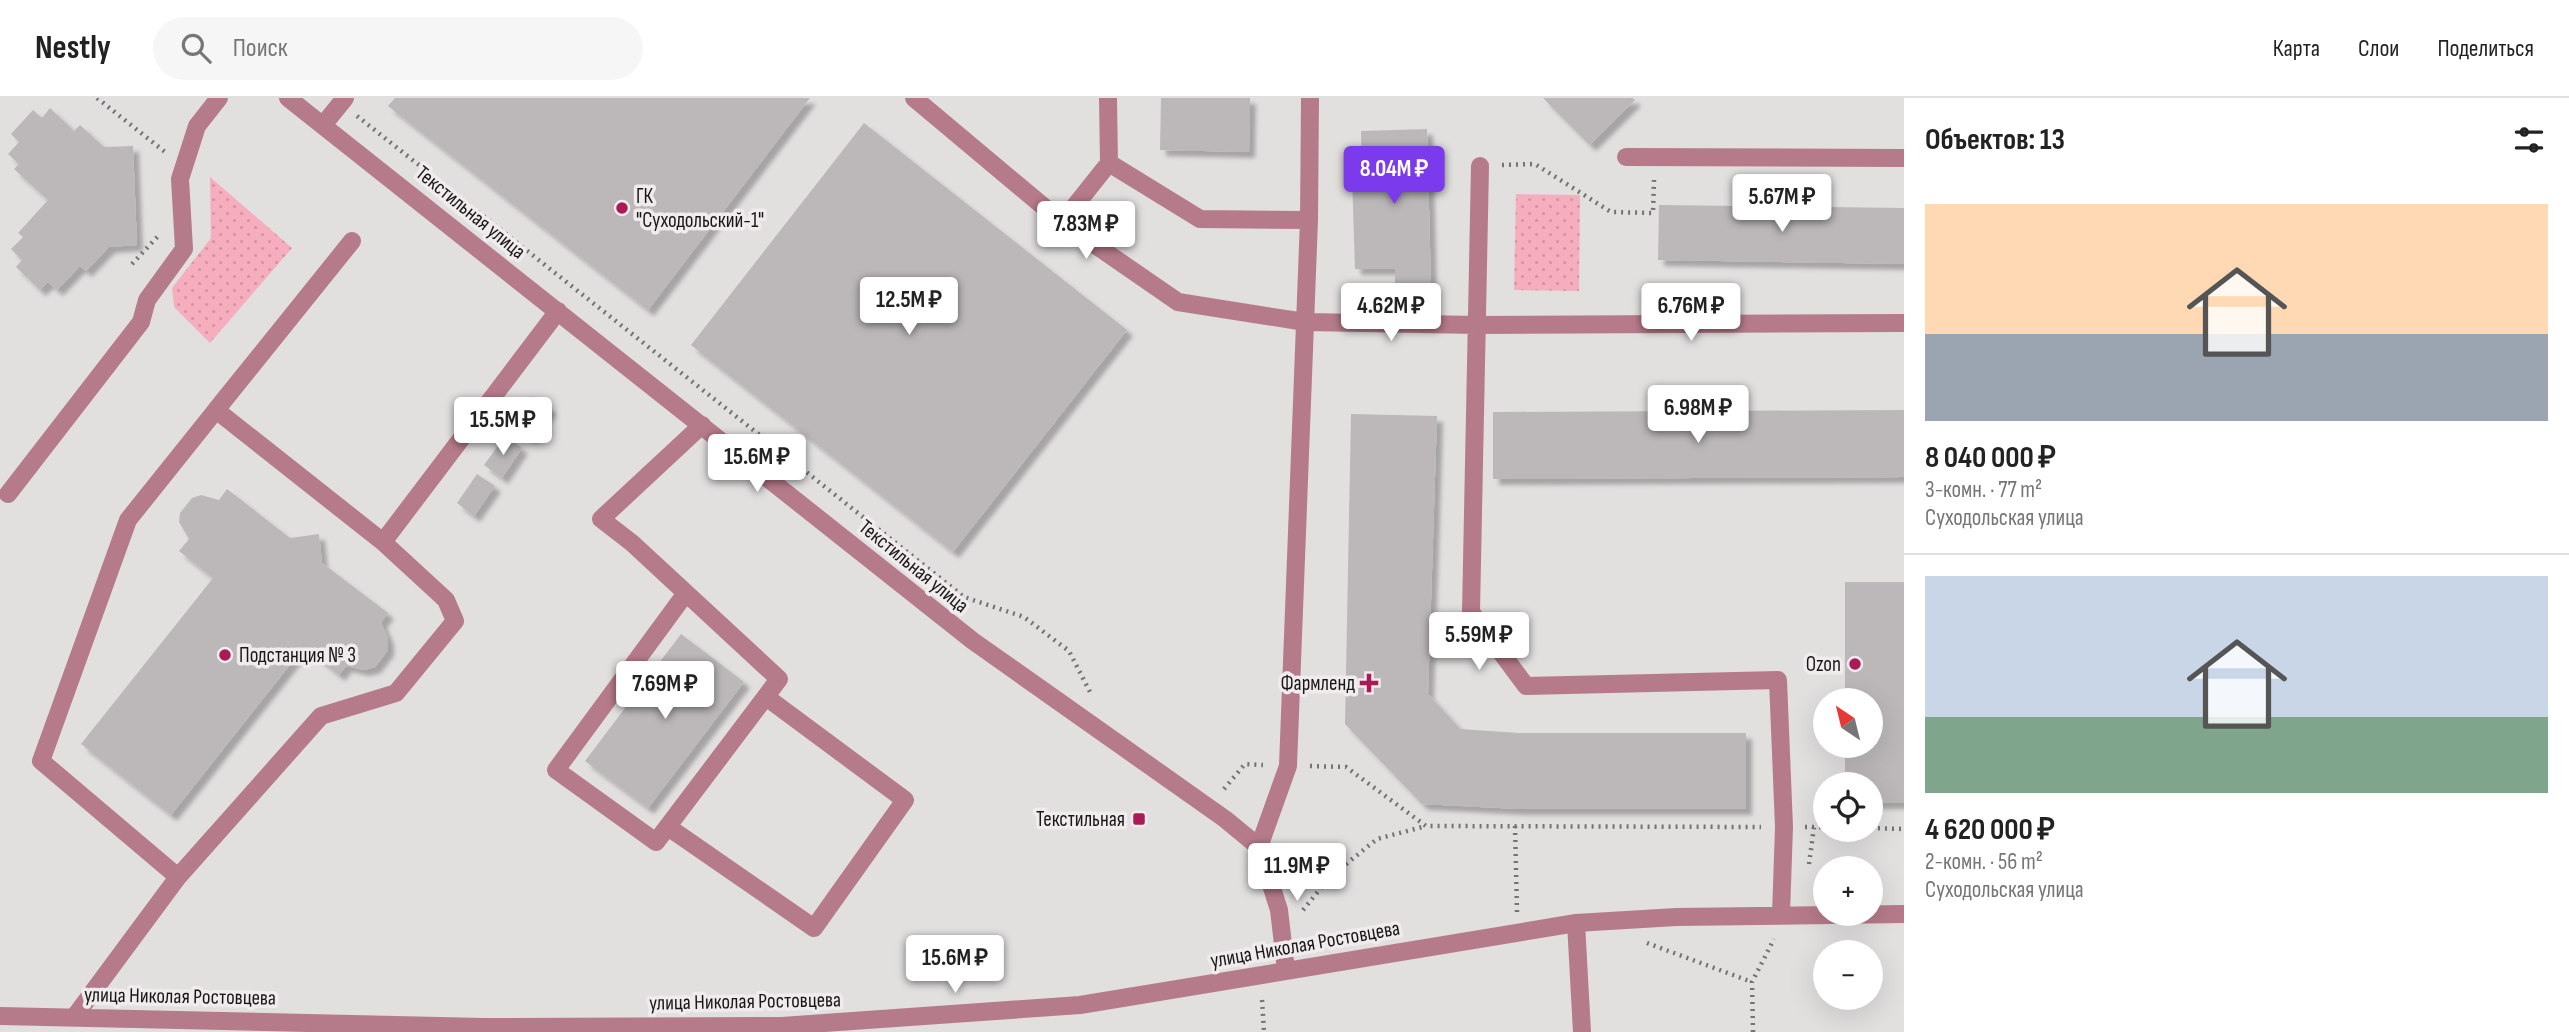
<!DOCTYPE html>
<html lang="ru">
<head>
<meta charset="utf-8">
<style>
	body { margin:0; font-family:"Sofia Sans Condensed",sans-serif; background:#f6f6f6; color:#222; height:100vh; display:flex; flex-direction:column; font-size:26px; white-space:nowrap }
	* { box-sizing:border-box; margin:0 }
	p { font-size:23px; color:#767676 }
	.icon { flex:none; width:38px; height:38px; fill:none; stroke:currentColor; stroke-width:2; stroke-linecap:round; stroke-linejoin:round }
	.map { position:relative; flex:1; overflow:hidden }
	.panel { display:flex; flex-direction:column; background:#fff; width:665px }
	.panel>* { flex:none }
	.needle { width:46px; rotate:325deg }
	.fabs { position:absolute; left:1813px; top:590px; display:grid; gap:14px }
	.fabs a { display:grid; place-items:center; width:70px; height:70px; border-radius:50%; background:#fff; box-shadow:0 7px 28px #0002; font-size:35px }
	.price { position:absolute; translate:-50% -60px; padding:0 16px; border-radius:7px; background:#fff; color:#222; font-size:23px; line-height:46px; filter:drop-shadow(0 2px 4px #0008) }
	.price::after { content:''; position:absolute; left:50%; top:42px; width:21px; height:16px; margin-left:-10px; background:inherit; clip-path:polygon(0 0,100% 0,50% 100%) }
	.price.current { background:#7c3aed; color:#fff }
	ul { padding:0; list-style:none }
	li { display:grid; align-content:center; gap:14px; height:371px; padding:0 21px }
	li+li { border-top:2px solid #e0e0e0 }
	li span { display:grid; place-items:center; height:217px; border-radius:0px; color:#555 }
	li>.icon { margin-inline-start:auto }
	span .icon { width:126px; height:126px; fill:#fffc; stroke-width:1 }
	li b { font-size:30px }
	h2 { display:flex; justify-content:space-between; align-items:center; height:84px; padding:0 21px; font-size:30px }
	header { display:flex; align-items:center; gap:42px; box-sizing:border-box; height:98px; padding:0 35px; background:#fff; border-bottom:2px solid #e0e0e0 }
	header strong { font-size:33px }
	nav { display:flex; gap:38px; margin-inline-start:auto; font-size:24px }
	.search { width:490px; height:63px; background:#f6f6f6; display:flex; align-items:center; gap:18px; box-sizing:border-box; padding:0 24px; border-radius:38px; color:#767676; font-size:26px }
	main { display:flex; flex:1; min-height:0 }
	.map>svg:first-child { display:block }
	.grass { fill:url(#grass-dots) }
	.building { fill:#bcb8b9; filter:url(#shadow) }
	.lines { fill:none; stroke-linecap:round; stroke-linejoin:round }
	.path { stroke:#747272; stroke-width:4.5; stroke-dasharray:2 5; stroke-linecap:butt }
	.minor { stroke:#b67b8a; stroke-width:18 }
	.poi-dot { fill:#aa1a56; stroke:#f0eced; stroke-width:2.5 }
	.labels { text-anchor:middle; stroke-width:7; stroke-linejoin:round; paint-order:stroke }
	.poi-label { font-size:21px; fill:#191718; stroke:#f0eced; text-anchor:end }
	.street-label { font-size:21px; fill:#191718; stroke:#f0eced }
</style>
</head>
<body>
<header>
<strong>Nestly</strong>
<div class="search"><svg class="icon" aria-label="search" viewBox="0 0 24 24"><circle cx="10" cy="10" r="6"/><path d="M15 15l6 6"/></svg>Поиск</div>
<nav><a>Карта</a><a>Слои</a><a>Поделиться</a></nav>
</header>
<main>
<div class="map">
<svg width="1904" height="934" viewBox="0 0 1904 934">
	<defs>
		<pattern id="grass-dots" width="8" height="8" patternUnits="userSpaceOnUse" patternTransform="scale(1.75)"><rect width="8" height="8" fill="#f6aebf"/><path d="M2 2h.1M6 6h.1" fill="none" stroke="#d295a3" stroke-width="1.8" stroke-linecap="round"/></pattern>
		<filter id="shadow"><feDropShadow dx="6" dy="6" stdDeviation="2" flood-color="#0004"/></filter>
	</defs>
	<rect width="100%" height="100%" fill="#e2dfdf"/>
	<path class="grass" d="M210,79l82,71 -82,95 -36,-36 -2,-19 39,-50z
		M1516,96l64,1 -1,96 -65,-1z"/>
	<path class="building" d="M395,0h415l-162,212 -260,-204z
		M1161,0h89l-1,54 -89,-2z
		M1543,0h90l2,2 -45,45z
		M50,10l24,23 6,-6 24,22 29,-1 4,99 -28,2 -23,24 -6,-5 -23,24 -9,-8 -8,8 -24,-23 6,-7 -11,-11 12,-12 -5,-4 30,-33 -34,-31 5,-5 -11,-10 11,-12 -8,-8 22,-24 9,8z
		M864,25l263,207 -174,222 -262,-207z
		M1427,31l4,158 -36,1v-19h-40l-3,-93h10l-1,-45z
		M1659,107l245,3v56l-246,-4z
		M533,298l18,12 -21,30 -17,-13z
		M1904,312v67l-411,2v-67z
		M1351,316l86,2 -9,278 32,35 59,4h227v76h-227l-97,-5 -77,-80z
		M505,338l17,12 -20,30 -18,-13z
		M477,376l18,12 -21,30 -17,-13z
		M227,391l63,49 29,-4 3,29 66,50 -7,9 7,17v11l-13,17 -11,3 -18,-4 -7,9 -35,-28 -133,168 -90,-71 132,-166 -34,-27 10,-12 -10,-17 1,-9 12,-15 9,-3 18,5z
		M1845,484h59v221h-33v-19l-26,-3v-35h26v-46h-26z
		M681,536l63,48 -96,126 -63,-47z"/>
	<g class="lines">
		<path class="path" d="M97,0l68,54
			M357,18l607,481 60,20 45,34 21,41
			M1502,67l33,-1 76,48 42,1 1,-33
			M132,166l27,-29
			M1310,668l36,1 80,59 335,1
			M1224,691l21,-25 18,1
			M1515,728l2,86
			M1805,729h20
			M1871,730l33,1
			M1809,766l5,-37
			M1303,812l27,-33 47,-38 49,-13
			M1647,845l105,39
			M1262,902l2,32
			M1753,934l-1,-50 22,-43"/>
		<path class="minor" d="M288,0l685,543 252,178 34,28
			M914,0l148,124 116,80 127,20 172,3 427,-2
			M324,26l21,-26
			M1626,59l278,1
			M1109,65l91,56 109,1
			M1480,68l-9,446 55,74 252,-6 6,147 -3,87
			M1062,124l47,-59 -1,-65
			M216,312l136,-169
			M8,396l133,-172 6,-22 37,-51 -4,-70 17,-53 22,-28
			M383,444l175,-231
			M686,495l-130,177 100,72 123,-163 -147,-136 -31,-24 101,-94
			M668,729l146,101 91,-128 -139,-103
			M1576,825l6,109
			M1286,872l-7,-60 -20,-63 29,-81 21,-546 1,-122
			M0,918l483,11 299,-1 298,-21 496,-82 100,-6 228,-3
			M75,918l103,-139 143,-161 75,-23 59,-72 -9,-21 -63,-58 -167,-132 -88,110 -87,241 137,116"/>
	</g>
	<g class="poi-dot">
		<circle cx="622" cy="110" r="7"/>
		<circle cx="225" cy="557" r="7"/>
		<circle cx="1855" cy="566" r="7"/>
		<path d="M1365.5 574.5h7v7h7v7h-7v7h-7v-7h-7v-7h7z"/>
		<rect x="1132" y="714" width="14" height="14" rx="3.5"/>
	</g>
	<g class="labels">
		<g class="poi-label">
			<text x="636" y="105" text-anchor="start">ГК<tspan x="636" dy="24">"Суходольский-1"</tspan></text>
			<text x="239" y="564" text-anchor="start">Подстанция № 3</text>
			<text x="1841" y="573">Ozon</text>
			<text x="1355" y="592">Фармленд</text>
			<text x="1125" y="728">Текстильная</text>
		</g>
		<g class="street-label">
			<text transform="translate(471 114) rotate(39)" y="7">Текстильная улица</text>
			<text transform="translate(914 468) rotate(39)" y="7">Текстильная улица</text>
			<text transform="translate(1305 846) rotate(-10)" y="7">улица Николая Ростовцева</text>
			<text transform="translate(180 898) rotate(1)" y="7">улица Николая Ростовцева</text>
			<text transform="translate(745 903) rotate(-1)" y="7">улица Николая Ростовцева</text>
		</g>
	</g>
</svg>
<div class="fabs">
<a><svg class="needle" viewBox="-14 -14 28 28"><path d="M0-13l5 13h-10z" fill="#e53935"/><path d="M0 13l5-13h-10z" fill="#767676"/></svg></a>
<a><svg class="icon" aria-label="locate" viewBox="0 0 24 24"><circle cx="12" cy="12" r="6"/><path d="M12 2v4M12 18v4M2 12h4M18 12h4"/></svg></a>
<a>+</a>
<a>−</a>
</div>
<b class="price current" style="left:1394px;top:108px">8.04M ₽</b>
<b class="price" style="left:1782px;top:136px">5.67M ₽</b>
<b class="price" style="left:1086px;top:163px">7.83M ₽</b>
<b class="price" style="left:909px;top:239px">12.5M ₽</b>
<b class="price" style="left:1391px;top:245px">4.62M ₽</b>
<b class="price" style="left:1691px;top:245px">6.76M ₽</b>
<b class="price" style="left:1698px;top:347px">6.98M ₽</b>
<b class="price" style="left:503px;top:359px">15.5M ₽</b>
<b class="price" style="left:757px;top:396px">15.6M ₽</b>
<b class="price" style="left:1479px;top:574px">5.59M ₽</b>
<b class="price" style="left:665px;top:623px">7.69M ₽</b>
<b class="price" style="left:1297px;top:805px">11.9M ₽</b>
<b class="price" style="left:955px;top:897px">15.6M ₽</b>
</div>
<section class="panel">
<h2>Объектов: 13<svg class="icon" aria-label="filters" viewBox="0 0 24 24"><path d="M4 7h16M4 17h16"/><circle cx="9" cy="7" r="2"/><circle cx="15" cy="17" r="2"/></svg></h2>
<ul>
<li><span style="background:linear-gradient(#ffd9b3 60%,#9aa5b1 0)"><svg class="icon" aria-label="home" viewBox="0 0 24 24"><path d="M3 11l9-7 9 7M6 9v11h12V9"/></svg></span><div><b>8 040 000 ₽</b><p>3-комн. · 77 m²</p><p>Суходольская улица</p></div></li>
<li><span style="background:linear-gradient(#c9d6e8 65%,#7fa58c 0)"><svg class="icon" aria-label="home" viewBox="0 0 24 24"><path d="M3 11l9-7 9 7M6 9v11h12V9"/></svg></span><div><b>4 620 000 ₽</b><p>2-комн. · 56 m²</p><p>Суходольская улица</p></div></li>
</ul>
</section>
</main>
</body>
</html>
